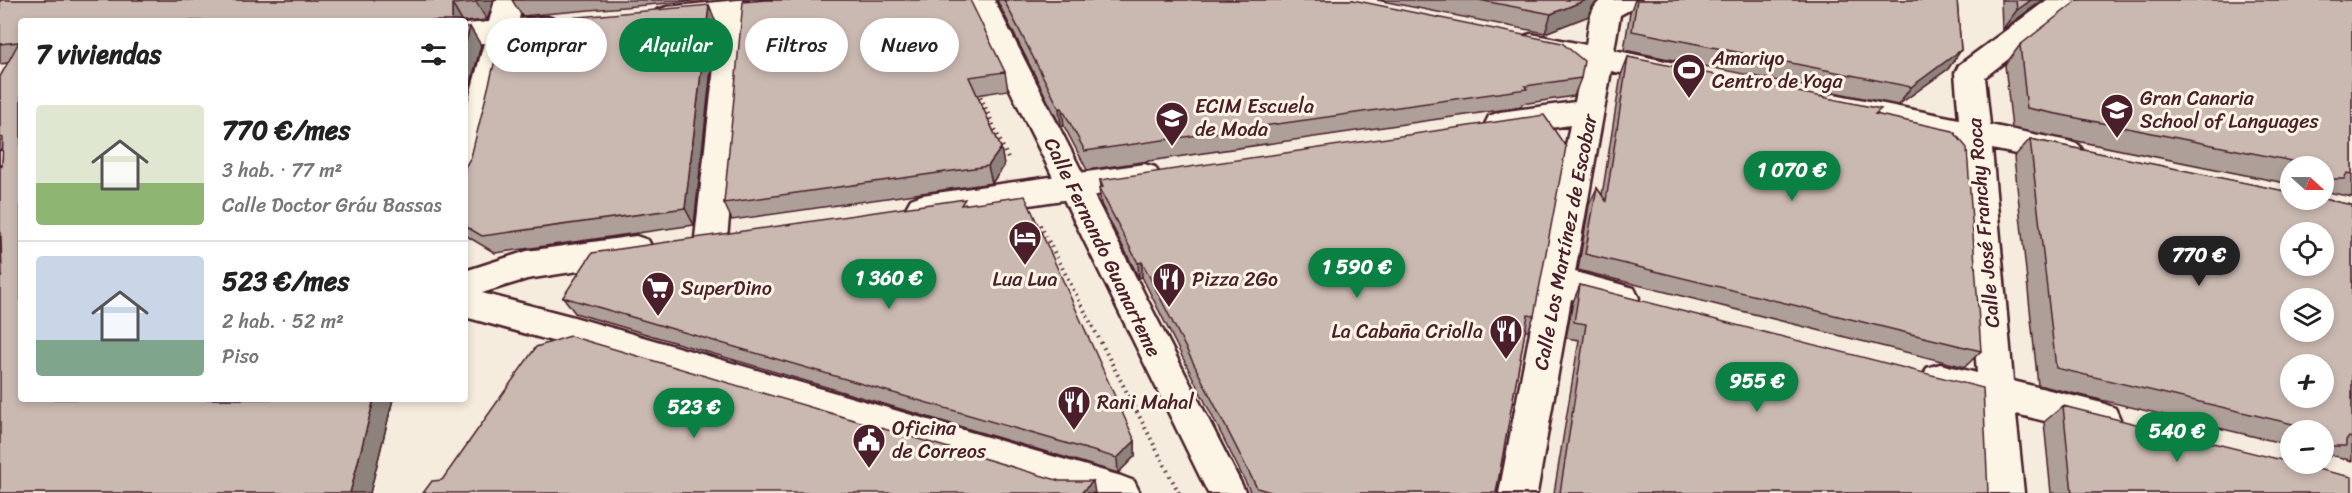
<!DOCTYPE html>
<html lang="es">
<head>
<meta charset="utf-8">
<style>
	body { margin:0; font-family:Sriracha,sans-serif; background:#f2f2f2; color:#222; height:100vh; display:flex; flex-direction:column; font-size:22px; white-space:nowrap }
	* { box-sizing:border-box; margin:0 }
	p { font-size:20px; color:#767676 }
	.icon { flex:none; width:33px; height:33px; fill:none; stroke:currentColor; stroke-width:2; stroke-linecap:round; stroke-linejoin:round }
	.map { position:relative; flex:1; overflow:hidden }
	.details { position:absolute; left:18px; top:18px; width:450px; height:384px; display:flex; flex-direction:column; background:#fff; border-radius:6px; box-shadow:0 3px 9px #0003 }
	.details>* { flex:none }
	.top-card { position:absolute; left:486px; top:18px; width:570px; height:54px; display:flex; gap:12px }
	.needle { width:39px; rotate:111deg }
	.tools { position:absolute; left:2280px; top:156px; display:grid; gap:12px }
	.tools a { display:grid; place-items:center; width:54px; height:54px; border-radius:50%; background:#fff; box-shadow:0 3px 9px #0003; font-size:30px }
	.price { position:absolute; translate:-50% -51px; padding:0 14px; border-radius:21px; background:#0b8043; color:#fff; font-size:20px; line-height:39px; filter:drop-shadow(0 2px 3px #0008) }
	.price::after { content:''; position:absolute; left:50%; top:36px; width:18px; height:14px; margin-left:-9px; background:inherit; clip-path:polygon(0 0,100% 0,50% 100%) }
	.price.active { background:#222; color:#fff }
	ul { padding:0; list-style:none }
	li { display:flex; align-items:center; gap:18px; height:150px; padding:0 18px }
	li+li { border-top:2px solid #e0e0e0 }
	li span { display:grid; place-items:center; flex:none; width:168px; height:120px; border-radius:6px; color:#555 }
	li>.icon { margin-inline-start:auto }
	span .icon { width:72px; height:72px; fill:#fffc; stroke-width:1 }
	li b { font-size:26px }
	h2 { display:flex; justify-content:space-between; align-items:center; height:72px; padding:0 18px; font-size:26px }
	.tag { padding:0 21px; border-radius:27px; background:#fff; box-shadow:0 3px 9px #0003; font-size:21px; line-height:54px }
	.tag.active { background:#0b8043; color:#fff }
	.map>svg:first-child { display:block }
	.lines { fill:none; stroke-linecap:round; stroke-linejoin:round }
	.street-casing { stroke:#4a1f2b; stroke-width:5 }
	.secondary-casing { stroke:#4a1f2b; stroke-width:5 }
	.path { stroke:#4a1f2b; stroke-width:4; stroke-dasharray:1.5 4.5; stroke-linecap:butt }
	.street { fill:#fcf5e5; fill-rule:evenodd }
	.secondary { fill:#fcf5e5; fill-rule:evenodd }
	.wall { fill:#ae9f98; stroke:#4a1f2b; stroke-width:1.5 }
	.shaded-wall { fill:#8d827c; stroke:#4a1f2b; stroke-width:1.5 }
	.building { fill:#cab9b1; stroke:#4a1f2b; stroke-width:1.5; fill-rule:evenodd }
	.labels { text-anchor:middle; stroke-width:6; stroke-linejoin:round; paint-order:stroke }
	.poi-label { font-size:20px; fill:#4a1f2b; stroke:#fcf5e5; text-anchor:start }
	.street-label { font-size:20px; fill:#4a1f2b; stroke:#fcf5e5 }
</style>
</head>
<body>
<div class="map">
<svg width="2352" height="493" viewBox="0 0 2352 493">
	<rect width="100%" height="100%" fill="#f5ecde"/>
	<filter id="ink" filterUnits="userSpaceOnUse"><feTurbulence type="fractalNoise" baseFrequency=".0167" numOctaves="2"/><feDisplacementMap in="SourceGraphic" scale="12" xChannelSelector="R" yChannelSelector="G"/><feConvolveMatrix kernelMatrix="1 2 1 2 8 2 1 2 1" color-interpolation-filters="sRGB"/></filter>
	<g filter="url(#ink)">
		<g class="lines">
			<defs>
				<path id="street" d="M495,0h28l-4,19 28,-2 10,3 4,7 -4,7 -44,6 -32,134 -5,9 -11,3v-72l19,-71 -19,1v-20l24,-2z
					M738,0h114l-4,7 -10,3 -90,9 -21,219 -4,9 -12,4 -12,-4 -4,-9 24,-216 -52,5 -10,-3 -4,-7 4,-7 10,-3z
					M1602,0h37l-4,7 -15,8 -6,35 65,14 4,8 -4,8 -11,3 -57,-12 -36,201 59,16 5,10 -5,10 -12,4 -51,-13 -34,194h-38l71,-368 -70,11 -11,-4 -4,-8 4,-8 11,-4 75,-10 7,-37 -61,-14 -5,-7 5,-7 10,-3 55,11c3,-15 2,-37 16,-45z
					M2047,0h33l-4,7 -91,70 5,48 78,16 11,4 5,8 -5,8 -11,4 -76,-16 21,232 89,22 13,5 5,11 -5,11 -13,5 -86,-21 8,79h-38l-6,-89 -53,-14 -5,-11 5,-11 13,-4 37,9 -17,-230 -126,-27 -11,-3 -4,-8 4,-8 11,-3 125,25 -4,-46 4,-8z
					M0,151l21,6v24l-21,-6z
					M1144,164l11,3 5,9 -5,9 -11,3 -222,33 -11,-4 -5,-9 5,-9 11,-4z
					M636,236l12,4 5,9 -5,9 -12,4 -109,17 -45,14 92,24 547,159 13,5 6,12h-77l-489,-146 -109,-30v-46l62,-20z"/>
				<path id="secondary" d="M966,0h28l252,493h-38z"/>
			</defs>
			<use href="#street" class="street-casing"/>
			<use href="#secondary" class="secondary-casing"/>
			<path class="path" d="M978,91l31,70
				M1040,225l139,268"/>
			<use href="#street" class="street"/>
			<use href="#secondary" class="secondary"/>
		</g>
		<path class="wall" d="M0,0h494l-7,20 -22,2v-1h-444v378h372l-23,94h-370l2,-217v-11l-2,2v-102l2,1 1,-16h-3v-73l8,-14 -8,1z
			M512,0h191l-181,16z
			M765,0l240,72 3,18 -31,5 24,53 3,18 -12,17 -260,37 -8,-17z
			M997,0h356l228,78 -7,18 -52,8 -1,3 -434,63 -23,-44 -3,1z
			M1377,0h222l-7,7 -3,9 -44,17z
			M1635,0h322l4,50 -13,19 -50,36 -274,-55 6,-38z
			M2001,0h42l-41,30z
			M2352,0v197l-24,-5 -4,4v-30h-34v18l-278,-56 -7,-63 15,-20z
			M709,5l7,18 -22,202 -199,28 -30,-18v-68z
			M1628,57l250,57 103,237 -16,16 -387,-97 11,-65 8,-17 5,7 19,-120z
			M2030,139l322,66v256l-20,-6 -8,6v-31h-34v15l-252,-60 -24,-228z
			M1100,180l434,136 -6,15h-3l-29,162h-245l-109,-216 -3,1 -38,-74 -2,-16 2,-1z
			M966,204l169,237v15l-17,17 -543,-160 -12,-16z
			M1580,285l408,208h-434l25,-153 -13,-2 7,-36z
			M2063,406l289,87h-301l-7,-71z"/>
		<path class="shaded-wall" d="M477,0h17l-7,20 -11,-18z
			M1586,0h13l-7,7 -3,9 -44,17 6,-19z
			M2031,0h12l-41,30 15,-20z
			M452,4l10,17h-10z
			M709,5l7,18 -22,202 -9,-17z
			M470,27l11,18 -16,61v-61z
			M1961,50l-13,19 -50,36 13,-18z
			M1059,108h3l2,18 -3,1z
			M1001,148l3,18 -12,17 -4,-17z
			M1,237l7,21 -8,9v-29z
			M1142,262v15l-3,1 -1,-15z
			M374,399h19l-23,94h-20z
			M1135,441v15l-17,17 -1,-15z
			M1093,481l2,12h-14z"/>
		<path class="building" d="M0,0h477l-1,2 -24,2v17h-431v378h353l-24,94h-350v-215l2,-2 -1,-39 -1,1v-73l2,1 1,-28 -3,-1v-60l19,-35 -19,2z
			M765,0h205l35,72 -36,5 32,71 -13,18 -264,37 19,-201z
			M1004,0h349l209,43 22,18 -3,17 -56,8 2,3 -442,62 -23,-43h-3z
			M1479,0h107l-35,14z
			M1637,0h320l4,50 -50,37 -279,-56z
			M2016,0h15l-14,10z
			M2078,0h274v174l-5,-1 -3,6h-20v-13h-12v-1l-285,-57 -7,-63z
			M709,5l-24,203 -203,28 -17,-10v-59l6,-10 33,-133z
			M465,27h5l-5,18z
			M1628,57l253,52 -6,5 78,17 14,17 14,203 -396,-97 12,-66 9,13z
			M1544,115l22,32 -32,169 -6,-1 -32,178h-222l-17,-5 -115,-226 -4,1 -39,-75 4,-1 -3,-7z
			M2030,139l260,53v8l34,-1 28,6v233l-3,-1 -3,3v6h-22v-16h-10v-1l-258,-61zM2290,232h34v34h-34zM2290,298h34v34h-34zM2290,364h34v34h-34z
			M1025,196l110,245 -18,17 -554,-161 29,-44 373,-54 -4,6z
			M1580,285l403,103 5,105h-428l26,-169 -12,-2z
			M570,336l490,145h33l-12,12h-658l9,-12 10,-1 94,-133z
			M2063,406l227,56v2h5l57,13v16h-280z"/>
	</g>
	<defs>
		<symbol id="stadium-pin" viewBox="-11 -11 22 30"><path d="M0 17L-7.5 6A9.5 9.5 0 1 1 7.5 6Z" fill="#4a1f2b" stroke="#fcf5e5"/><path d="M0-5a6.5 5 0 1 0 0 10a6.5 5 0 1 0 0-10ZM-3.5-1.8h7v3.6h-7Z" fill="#fff"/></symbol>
		<symbol id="school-pin" viewBox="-11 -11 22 30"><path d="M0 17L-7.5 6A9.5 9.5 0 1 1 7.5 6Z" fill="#4a1f2b" stroke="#fcf5e5"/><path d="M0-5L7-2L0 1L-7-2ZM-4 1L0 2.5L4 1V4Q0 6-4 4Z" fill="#fff"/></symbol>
		<symbol id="university-pin" viewBox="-11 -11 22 30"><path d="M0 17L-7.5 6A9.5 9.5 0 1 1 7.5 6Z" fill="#4a1f2b" stroke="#fcf5e5"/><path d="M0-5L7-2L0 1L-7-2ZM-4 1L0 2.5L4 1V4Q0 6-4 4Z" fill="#fff"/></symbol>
		<symbol id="hotel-pin" viewBox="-11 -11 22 30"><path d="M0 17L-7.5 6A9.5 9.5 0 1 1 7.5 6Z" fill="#4a1f2b" stroke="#fcf5e5"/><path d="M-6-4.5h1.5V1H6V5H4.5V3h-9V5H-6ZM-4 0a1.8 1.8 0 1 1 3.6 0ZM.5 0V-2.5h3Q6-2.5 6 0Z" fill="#fff"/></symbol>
		<symbol id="restaurant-pin" viewBox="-11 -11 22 30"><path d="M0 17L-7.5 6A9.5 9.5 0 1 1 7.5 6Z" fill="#4a1f2b" stroke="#fcf5e5"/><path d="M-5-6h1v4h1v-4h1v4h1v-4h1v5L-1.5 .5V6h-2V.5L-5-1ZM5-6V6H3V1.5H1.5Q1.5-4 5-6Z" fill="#fff"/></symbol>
		<symbol id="supermarket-pin" viewBox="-11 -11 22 30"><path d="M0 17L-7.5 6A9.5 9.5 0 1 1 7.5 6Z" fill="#4a1f2b" stroke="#fcf5e5"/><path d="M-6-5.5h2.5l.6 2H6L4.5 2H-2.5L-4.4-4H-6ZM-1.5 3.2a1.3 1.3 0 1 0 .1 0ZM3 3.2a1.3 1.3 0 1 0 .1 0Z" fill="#fff"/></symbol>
		<symbol id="civic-pin" viewBox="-11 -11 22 30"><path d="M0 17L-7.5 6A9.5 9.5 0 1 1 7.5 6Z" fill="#4a1f2b" stroke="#fcf5e5"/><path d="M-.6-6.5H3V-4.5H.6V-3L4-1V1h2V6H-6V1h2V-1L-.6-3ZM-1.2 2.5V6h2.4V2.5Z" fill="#fff"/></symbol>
	</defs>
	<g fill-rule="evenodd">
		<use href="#stadium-pin" x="1670" y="51" width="38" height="52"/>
		<use href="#school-pin" x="2098" y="91" width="38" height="52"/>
		<use href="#university-pin" x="1153" y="99" width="38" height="52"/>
		<use href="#hotel-pin" x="1006" y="218" width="38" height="52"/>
		<use href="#restaurant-pin" x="1150" y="260" width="38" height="52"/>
		<use href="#supermarket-pin" x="639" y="269" width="38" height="52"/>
		<use href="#restaurant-pin" x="1487" y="312" width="38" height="52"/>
		<use href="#restaurant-pin" x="1055" y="383" width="38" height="52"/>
		<use href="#civic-pin" x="850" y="421" width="38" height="52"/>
	</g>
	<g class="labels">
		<g class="poi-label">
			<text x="1712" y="65">Amariyo<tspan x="1712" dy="23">Centro de Yoga</tspan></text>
			<text x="2140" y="105">Gran Canaria<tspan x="2140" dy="23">School of Languages</tspan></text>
			<text x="1195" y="113">ECIM Escuela<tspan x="1195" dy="23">de Moda</tspan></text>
			<text x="1025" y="286" text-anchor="middle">Lua Lua</text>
			<text x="1192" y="286">Pizza 2Go</text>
			<text x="681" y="295">SuperDino</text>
			<text x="1483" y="338" text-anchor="end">La Cabaña Criolla</text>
			<text x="1097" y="409">Rani Mahal</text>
			<text x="892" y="435">Oficina<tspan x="892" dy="23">de Correos</tspan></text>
		</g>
		<g class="street-label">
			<text transform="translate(1983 223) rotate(-95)" y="7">Calle José Franchy Roca</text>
			<text transform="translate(1565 242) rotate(-79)" y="7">Calle Los Martínez de Escobar</text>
			<text transform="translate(1103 247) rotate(64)" y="7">Calle Fernando Guanarteme</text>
		</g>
	</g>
</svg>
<div class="tools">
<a><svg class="needle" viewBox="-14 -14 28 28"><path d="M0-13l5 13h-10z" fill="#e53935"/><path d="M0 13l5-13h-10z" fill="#767676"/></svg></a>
<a><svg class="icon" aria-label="locate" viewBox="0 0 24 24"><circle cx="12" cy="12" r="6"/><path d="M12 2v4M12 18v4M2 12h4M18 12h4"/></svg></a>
<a><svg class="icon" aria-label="layers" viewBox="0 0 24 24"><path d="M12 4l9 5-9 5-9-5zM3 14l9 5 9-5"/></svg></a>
<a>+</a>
<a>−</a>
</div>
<b class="price" style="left:1792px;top:202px">1 070 €</b>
<b class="price active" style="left:2199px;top:287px">770 €</b>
<b class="price" style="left:1357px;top:299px">1 590 €</b>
<b class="price" style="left:889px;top:310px">1 360 €</b>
<b class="price" style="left:1757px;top:413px">955 €</b>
<b class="price" style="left:694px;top:439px">523 €</b>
<b class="price" style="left:2177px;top:463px">540 €</b>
<div class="top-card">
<a class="tag">Comprar</a>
<a class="tag active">Alquilar</a>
<a class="tag">Filtros</a>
<a class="tag">Nuevo</a>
</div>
<section class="details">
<h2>7 viviendas<svg class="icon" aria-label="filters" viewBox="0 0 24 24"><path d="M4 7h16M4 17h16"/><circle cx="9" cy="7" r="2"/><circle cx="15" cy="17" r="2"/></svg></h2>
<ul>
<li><span style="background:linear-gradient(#dfe7d0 65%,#8fb573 0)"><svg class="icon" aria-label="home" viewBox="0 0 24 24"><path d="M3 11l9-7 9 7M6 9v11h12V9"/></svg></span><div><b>770 €/mes</b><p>3 hab. · 77 m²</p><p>Calle Doctor Gráu Bassas</p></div></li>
<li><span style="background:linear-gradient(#c9d6e8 70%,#7fa58c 0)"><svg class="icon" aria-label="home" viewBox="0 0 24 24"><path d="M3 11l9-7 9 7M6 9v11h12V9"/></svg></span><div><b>523 €/mes</b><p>2 hab. · 52 m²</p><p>Piso</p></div></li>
</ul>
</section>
</div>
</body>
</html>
